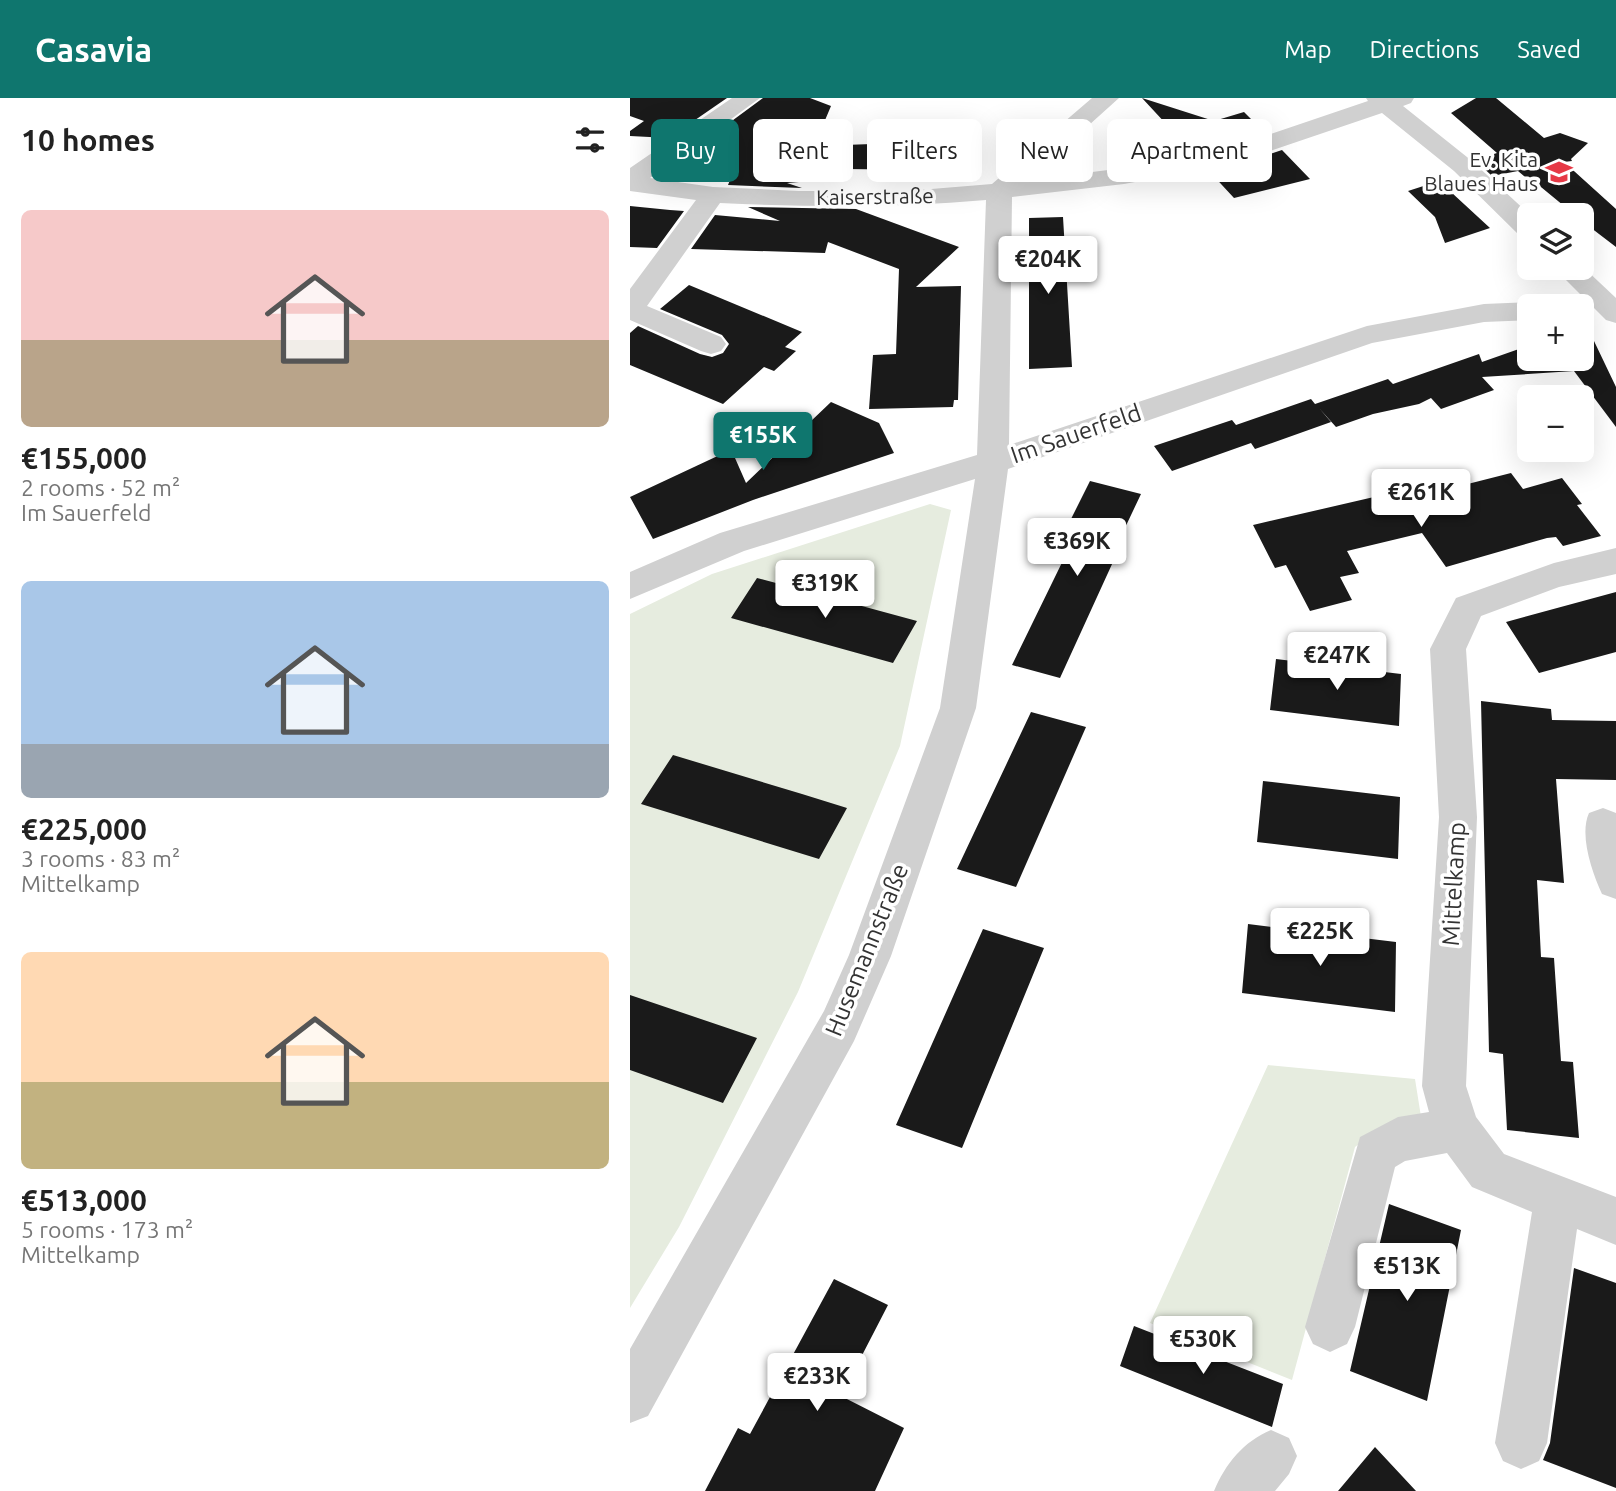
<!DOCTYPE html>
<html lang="en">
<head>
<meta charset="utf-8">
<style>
	body { margin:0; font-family:Ubuntu,sans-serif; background:#f2f2f2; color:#222; height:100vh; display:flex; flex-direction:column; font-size:26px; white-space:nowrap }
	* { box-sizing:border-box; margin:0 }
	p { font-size:23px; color:#767676 }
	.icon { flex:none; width:38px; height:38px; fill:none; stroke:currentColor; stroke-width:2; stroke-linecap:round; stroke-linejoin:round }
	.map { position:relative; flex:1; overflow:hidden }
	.sheet { display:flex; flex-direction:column; background:#fff; width:630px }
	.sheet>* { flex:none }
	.guide { position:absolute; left:21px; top:21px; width:665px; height:63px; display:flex; gap:14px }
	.buttons { position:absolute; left:887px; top:105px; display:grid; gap:14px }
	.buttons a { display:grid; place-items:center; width:77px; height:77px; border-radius:10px; background:#fff; box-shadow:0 7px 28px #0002; font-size:35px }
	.price { position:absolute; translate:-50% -60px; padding:0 16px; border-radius:7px; background:#fff; color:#222; font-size:23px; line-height:46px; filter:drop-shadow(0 2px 4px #0008) }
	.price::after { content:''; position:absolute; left:50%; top:42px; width:21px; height:16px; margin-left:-10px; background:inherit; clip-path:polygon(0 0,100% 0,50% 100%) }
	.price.active { background:#0f766e; color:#fff }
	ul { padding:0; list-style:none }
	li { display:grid; align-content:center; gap:14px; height:371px; padding:0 21px }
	li span { display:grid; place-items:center; height:217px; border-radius:10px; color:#555 }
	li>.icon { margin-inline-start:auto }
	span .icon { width:126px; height:126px; fill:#fffc; stroke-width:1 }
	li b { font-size:30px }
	h2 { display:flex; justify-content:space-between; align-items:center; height:84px; padding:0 21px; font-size:30px }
	.pill { padding:0 24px; border-radius:10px; background:#fff; box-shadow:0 7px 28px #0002; font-size:24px; line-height:63px }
	.pill.active { background:#0f766e; color:#fff }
	header { display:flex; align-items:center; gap:42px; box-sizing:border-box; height:98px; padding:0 35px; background:#0f766e; color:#fff }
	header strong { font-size:33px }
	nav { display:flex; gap:38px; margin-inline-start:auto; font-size:24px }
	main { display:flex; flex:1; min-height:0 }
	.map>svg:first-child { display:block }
	.green { fill:#e6ecdf }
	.building { fill:#1a1a1a }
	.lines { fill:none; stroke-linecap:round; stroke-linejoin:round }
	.minor { fill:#d0d0d0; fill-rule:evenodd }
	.labels { text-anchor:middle; stroke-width:7; stroke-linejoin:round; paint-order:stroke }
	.far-poi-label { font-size:21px; fill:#333; stroke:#fff; text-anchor:end }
	.far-street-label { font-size:21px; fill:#333; stroke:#fff }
	.street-label { font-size:24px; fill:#333; stroke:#fff }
</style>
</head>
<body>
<header>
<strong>Casavia</strong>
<nav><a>Map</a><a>Directions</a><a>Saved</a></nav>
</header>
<main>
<section class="sheet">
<h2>10 homes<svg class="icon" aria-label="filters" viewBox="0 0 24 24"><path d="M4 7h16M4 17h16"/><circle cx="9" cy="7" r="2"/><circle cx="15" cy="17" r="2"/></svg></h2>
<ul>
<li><span style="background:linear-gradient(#f6c9c9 60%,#b9a48a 0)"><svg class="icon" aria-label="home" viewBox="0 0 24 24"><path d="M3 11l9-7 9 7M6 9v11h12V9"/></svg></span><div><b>€155,000</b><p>2 rooms · 52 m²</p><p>Im Sauerfeld</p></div></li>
<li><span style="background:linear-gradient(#a9c7e8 75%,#9aa5b1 0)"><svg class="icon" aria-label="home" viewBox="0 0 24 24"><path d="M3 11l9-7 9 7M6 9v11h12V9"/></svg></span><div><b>€225,000</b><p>3 rooms · 83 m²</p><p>Mittelkamp</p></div></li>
<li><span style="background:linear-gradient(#ffd9b3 60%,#c2b280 0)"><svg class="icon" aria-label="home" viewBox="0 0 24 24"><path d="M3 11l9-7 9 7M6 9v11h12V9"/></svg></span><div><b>€513,000</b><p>5 rooms · 173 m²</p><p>Mittelkamp</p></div></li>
</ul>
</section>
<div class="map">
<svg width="986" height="1393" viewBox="0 0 986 1393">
	<rect width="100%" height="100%" fill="#fff"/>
	<path class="green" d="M300,406l21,6 -51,236 -102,246 -119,235 -49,81v-694l82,-40z
		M638,967l147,14 7,44 -51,12 -16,12 -63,233 -142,-57z"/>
	<path class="building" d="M0,0h97l-58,40 -39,-2v-5l14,-10 -14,-5z
		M133,0h47l21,8 -32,76 -12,1 15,5 -74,-3 2,-5 -24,-40z
		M512,0l72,23 30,-9 21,21 -42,14 -30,6z
		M846,0h20l48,40 16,-5 28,10 -17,16 1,2 -8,1 52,47v38l-34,-26v-6h-7l-45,-37v3l-12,-10 -26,5 -17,-16 22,-7 -46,-40z
		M299,44l-1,28 -83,-1 -1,-24z
		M652,52l28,29 -76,19 -25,-27 21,-4z
		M809,83l51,47 -45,15 -10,-26 -27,-26z
		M0,108l40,4 14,1 -27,37 -27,-1z
		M118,109l108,2 103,38 -43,40 45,-1 -3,114h-4l-1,7 -84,2 4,-54 23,-1 3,-85 -71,-27 -3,11 -134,-4 24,-34 65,6z
		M433,119l9,150 -43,2v-151z
		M59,187l113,47 -17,15 11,4 -22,20 -10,-4 -41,37 -93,-39v-32l8,-7 62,28 12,3 11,-4 6,-9 -7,-9 -62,-26z
		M964,243l22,46v40l-42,-56 -92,6 12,13 -53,19 -10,-11 -12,6 -46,10 -37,13 -17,-19 12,14 -76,27 -4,-6 -79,28 -18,-25 78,-26 4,5 75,-26 4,5 73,-25 5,5 86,-30 3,8 48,-17v14h52v-17z
		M201,304l48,21 15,30 -141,47 -100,39 -23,-42 94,-44 11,5 11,25z
		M881,375l12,16 39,-11 20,26 -5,1 24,31 -38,10 -7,-9 -9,1 -101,29 -24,-34 -75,18 12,22 -19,4 12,23 -42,11 -24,-46 -11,3 -22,-43 190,-44 5,8z
		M460,383l51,13 -27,57h4l-58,127 -48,-13 61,-125 -11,-3z
		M127,480l79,21 81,22 -24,42 -162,-45z
		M986,494v60l-77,21 -33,-51z
		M646,561l125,15 -2,52 -129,-16z
		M851,603l70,8 1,11 64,1v59l-60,-1 8,104 -27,-3 4,77 13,1 7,103 12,1 6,76 -72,-8 -4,-76 -14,-2z
		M401,614l55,15 -70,160 -59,-18z
		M43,657l129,39 45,14 -28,51 -178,-55z
		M633,683l137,16 -2,62 -141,-17z
		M618,826l148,18 -1,70 -153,-19z
		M353,831l61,19 -82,200 -66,-23z
		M0,897l127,43 -34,65 -93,-33z
		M759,1106l72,26 -34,171 -77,-30z
		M944,1170l42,15v205l-73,-28 7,-17z
		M204,1181l54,26 -47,91 63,32 -29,63h-170l33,-63 12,6z
		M504,1228l149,58 -11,43 -152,-61z
		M745,1349l41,44h-78z"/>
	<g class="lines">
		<path class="minor" d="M102,0h28l-110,80 63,9 86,4h108l85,-7 100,-86h27l-91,82 96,-12 100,-18 144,-49 -2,-3h48l-3,5 -8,3 69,55 58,54v23l-10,-2 -66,-65 -72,-58 -153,52 -105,19 -112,13 -3,248 358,-119 117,-22 46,-2 11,4h-11v14l-46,2 -112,21 -364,126 -32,239 -85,248 -37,85 -206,375 -18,7v-74l194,-338 25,-56 91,-247 35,-229 -231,72 -114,48v-27l90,-39 257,-78 9,-255c-89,8 -177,7 -266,3l-73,103 74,31 5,7 -5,7 -10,3 -10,-3 -71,-31v-31l66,-89 -66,-9v-23z
			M952,168l34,32v25l-10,-3 -52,-52z
			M986,450v26l-57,13 -78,29 -15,33 11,168 -11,269 10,31 28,37 112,43v48l-39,-16 -30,214 -8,18 -18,8 -18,-8 -8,-18 37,-231 -60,-25 -25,-34 -42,8 -10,6 -40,160 -8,17 -17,8 -17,-8 -8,-17 55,-190 38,-20 31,-5 -7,-26 17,-269 -9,-168 26,-51 98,-35z
			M973,710l13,5v86l-14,-5c-10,-22 -23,-59 -13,-81z
			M641,1332l18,8 8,18 -8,18 -14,17h-61c11,-27 30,-50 57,-61z"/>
	</g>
	<defs>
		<symbol id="school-bare" viewBox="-9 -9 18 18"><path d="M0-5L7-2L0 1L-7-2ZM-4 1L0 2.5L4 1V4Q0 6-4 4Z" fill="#e63946" stroke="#fff" stroke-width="2.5" paint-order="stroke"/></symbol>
	</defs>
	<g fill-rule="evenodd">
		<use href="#school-bare" x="910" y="55" width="38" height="38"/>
	</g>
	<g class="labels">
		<g class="far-poi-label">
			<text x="908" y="69">Ev. Kita<tspan x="908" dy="24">Blaues Haus</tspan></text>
		</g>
		<g class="far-street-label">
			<text transform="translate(245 99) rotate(-1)" y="7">Kaiserstraße</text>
		</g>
		<g class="street-label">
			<text transform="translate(446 336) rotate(-19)" y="8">Im Sauerfeld</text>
			<text transform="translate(824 786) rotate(-87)" y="8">Mittelkamp</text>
			<text transform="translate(237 852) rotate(-68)" y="8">Husemannstraße</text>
		</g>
	</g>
</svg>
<div class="buttons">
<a><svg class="icon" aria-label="layers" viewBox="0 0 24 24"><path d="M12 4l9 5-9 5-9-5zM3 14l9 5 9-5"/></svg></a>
<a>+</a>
<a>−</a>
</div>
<b class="price" style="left:418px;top:198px">€204K</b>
<b class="price active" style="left:133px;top:374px">€155K</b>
<b class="price" style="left:791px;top:431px">€261K</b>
<b class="price" style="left:447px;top:480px">€369K</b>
<b class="price" style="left:195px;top:522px">€319K</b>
<b class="price" style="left:707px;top:594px">€247K</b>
<b class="price" style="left:690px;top:870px">€225K</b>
<b class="price" style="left:777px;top:1205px">€513K</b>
<b class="price" style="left:573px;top:1278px">€530K</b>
<b class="price" style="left:187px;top:1315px">€233K</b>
<div class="guide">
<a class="pill active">Buy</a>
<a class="pill">Rent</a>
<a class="pill">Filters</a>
<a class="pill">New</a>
<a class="pill">Apartment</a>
</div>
</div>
</main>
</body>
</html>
